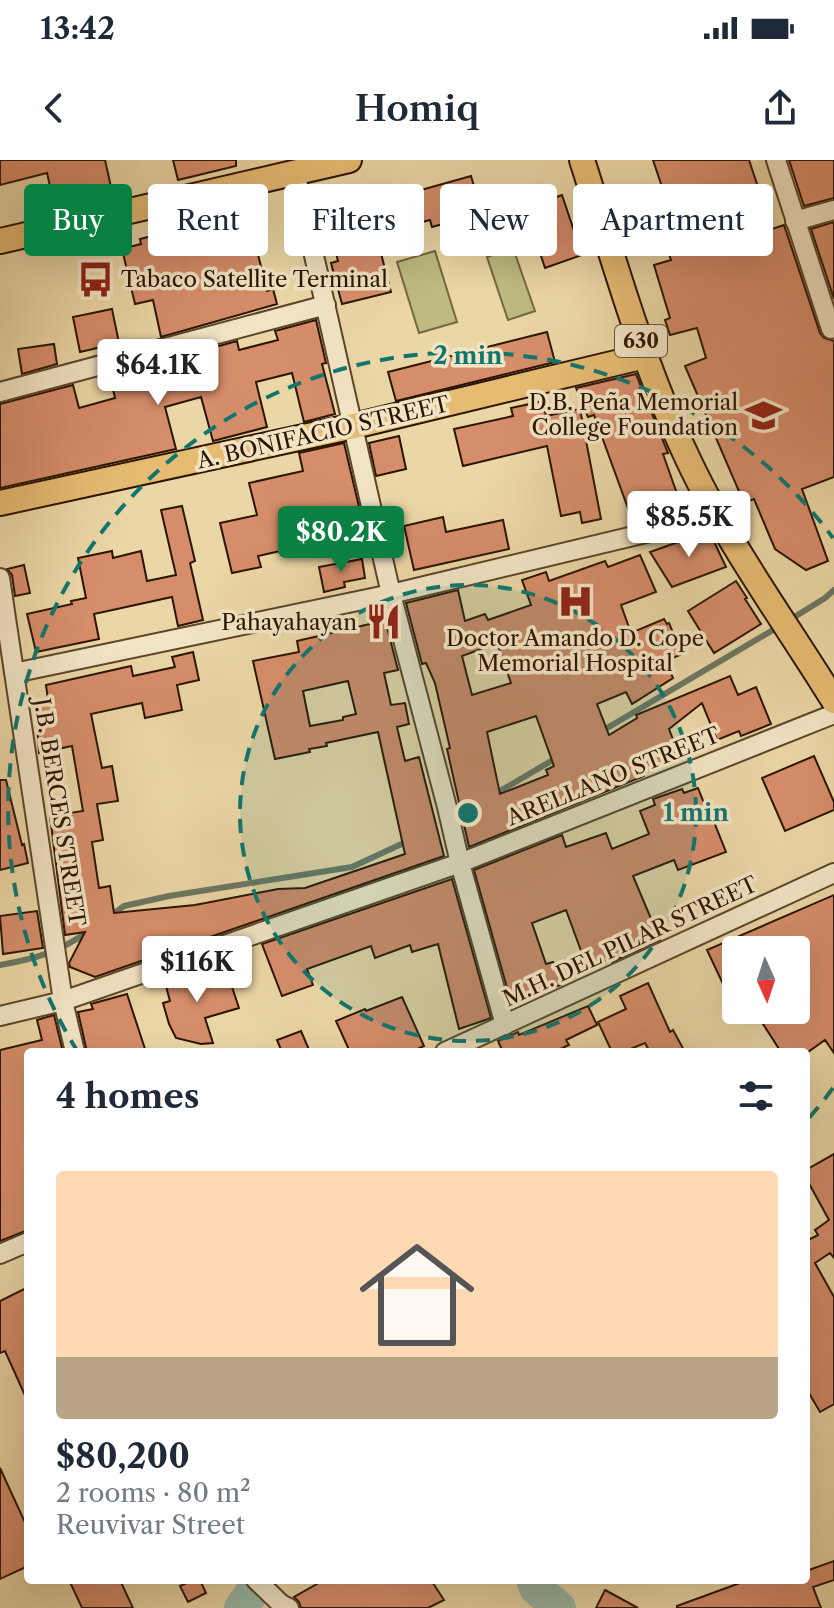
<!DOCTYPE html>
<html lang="en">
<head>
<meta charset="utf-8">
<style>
	body { margin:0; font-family:"Libre Caslon Text",serif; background:#f2f2f3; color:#1f2937; height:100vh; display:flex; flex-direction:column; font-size:30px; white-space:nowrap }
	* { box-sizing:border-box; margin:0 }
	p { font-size:26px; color:#747a83 }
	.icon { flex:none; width:44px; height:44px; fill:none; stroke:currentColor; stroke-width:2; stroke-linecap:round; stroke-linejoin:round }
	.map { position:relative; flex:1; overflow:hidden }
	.drawer { position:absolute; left:24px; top:888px; width:786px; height:536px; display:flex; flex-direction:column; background:#fff; border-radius:8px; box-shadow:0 8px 32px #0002 }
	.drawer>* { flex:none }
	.top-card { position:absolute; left:24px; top:24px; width:786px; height:72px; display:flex; gap:16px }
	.needle { width:52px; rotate:177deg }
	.tools { position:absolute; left:722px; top:776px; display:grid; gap:16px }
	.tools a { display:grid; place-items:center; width:88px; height:88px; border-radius:8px; background:#fff; box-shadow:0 8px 32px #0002; font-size:40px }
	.price { position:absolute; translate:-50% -68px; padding:0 18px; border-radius:8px; background:#fff; color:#222; font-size:26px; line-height:52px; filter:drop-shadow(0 2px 4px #0008) }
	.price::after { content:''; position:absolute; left:50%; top:48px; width:24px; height:18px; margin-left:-12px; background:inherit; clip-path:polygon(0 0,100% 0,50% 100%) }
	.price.selected { background:#0b8043; color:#fff }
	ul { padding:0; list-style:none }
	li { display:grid; align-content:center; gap:16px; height:424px; padding:0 32px }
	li+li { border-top:2px solid #e0e1e3 }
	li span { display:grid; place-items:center; height:248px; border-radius:8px; color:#555 }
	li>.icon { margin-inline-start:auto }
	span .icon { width:144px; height:144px; fill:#fffc; stroke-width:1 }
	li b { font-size:34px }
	h2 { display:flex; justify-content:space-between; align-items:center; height:96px; padding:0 32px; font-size:34px }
	.pill { padding:0 28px; border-radius:8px; background:#fff; box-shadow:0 8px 32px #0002; font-size:28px; line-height:72px }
	.pill.selected { background:#0b8043; color:#fff }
	.status { display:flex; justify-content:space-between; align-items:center; height:56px; padding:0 40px; background:#fff; direction:ltr }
	.status svg { height:22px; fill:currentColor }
	header { display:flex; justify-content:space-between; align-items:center; height:104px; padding:0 32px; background:#fff; font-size:36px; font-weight:600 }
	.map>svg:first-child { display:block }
	.green { fill:#bebc81; stroke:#746840; stroke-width:2 }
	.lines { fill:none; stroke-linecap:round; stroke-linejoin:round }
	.stream { stroke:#6c7763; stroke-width:6 }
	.river { stroke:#98b9a5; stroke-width:34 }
	.building { fill:#d68d6a; stroke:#2b1500; stroke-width:2; fill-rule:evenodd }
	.minor-casing { stroke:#5b4529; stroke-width:22 }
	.major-casing { stroke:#2b1500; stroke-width:28 }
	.minor { stroke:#f2e4c4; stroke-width:18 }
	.major { stroke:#e6bb72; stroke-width:24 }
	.ring { fill:none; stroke:#0f766e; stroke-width:4; stroke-dasharray:14 10 }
	.labels { text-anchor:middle; stroke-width:7; stroke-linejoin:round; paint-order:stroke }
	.shield { fill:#f2e4c4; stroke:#67533b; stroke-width:2 }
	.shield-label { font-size:20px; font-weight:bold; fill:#2b1500 }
	.poi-label { font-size:22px; fill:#2b1500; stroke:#f2e4c4; text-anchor:end }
	.street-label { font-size:22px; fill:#2b1500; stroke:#f2e4c4 }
	.centre { fill:#0f766e; stroke:#f2e4c4; stroke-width:4 }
	.ring-label { font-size:24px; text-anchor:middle; font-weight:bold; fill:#0f766e; stroke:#f2e4c4; stroke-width:7; stroke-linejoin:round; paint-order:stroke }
</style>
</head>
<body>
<div class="status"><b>13:42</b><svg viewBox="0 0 49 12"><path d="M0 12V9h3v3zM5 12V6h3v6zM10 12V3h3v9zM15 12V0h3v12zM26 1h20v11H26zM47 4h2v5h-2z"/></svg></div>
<header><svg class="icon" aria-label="back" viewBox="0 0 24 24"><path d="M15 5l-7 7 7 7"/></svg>Homiq<svg class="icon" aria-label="share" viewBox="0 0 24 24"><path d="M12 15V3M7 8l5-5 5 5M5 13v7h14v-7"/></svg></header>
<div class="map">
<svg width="834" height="1448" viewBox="0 0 834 1448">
	<rect width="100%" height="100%" fill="#ebd6a5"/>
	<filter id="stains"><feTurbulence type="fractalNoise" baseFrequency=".0025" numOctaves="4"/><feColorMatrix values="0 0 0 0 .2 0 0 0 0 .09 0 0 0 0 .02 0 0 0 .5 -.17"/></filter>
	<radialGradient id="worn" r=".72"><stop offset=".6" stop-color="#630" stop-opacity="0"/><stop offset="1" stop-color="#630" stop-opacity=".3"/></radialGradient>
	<path class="green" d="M513,88l22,63 -27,9 -21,-63z
		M435,91l22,71 -38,11 -22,-71z"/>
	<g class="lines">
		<path class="stream" d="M788,461l37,-23 9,-8
			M602,571l176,-104
			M495,634l63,-37
			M108,758l16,-12 45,-10 183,-29 56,-26
			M0,805c35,-6 59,-13 89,-34"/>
		<path class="river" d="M533,1420l3,8 23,20
			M241,1448l20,-28"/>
	</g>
	<path class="building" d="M0,0h105l8,36 -58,12 -8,-35 -47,12z
		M173,0h63v6l-58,14z
		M653,0h96l23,69 12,-4 36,108 4,5 10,3v136l-32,12 26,72 -22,9 -31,-21 -21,-50 -10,4 -59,-137 21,-8 -9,-30 -27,7 -5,-15 5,-2 -16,-53 17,-5 -23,-69 14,-4z
		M789,0h45v38l-30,8z
		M471,16l11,37 -50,14 -2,-7 -54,14 15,58 -49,12 -11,-41 7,-2 -11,-45 95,-25 -1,-1z
		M562,35l20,60 -37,13 -20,-60z
		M834,62v77l-23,-70z
		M207,66l3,14 42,-10 15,61 6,-2 4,15 -116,33 -8,-37 -18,4 -13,-55 19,-5 -1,-5 20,-5 1,3z
		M112,149l7,34 -39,9 -7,-35z
		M316,160l10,43 -4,1 13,50 -31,8 -12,-49 -36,9 11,45 -54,14 -12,-44 -36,10 11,42 -176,39v-84l73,-19 6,23 36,-10 -5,-22 127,-35 2,9 39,-10 -3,-9z
		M547,172l8,30 -159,39 -8,-29z
		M54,184l3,20 -35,10 -4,-25z
		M636,214l32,79 -5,1 18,51 -48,17 -39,-107 -6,2 -12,-29z
		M543,241l3,15 34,-7 21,110 -19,4 -2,-11 -19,4 -14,-70 -84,20 -9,-37 59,-13 -2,-8z
		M399,276l7,33 -30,7 -7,-33z
		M344,283l20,85 -49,11 1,4 -58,13 3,11 -29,6 -12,-50 37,-8 -8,-32 54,-12 -4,-18z
		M182,346l13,55 -5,2 13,57 -25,6 -6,-29 -78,17 5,25 -63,13 -9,-38 45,-10 -1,-3 15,-3 -8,-40 34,-7 1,7 28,-7 6,30 29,-6 -15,-65z
		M443,357l3,15 57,-12 6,29 -95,21 -10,-44z
		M709,371l17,36 -54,20 -22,-35z
		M640,395l16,37 -35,13 10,28 33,-14 3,5 2,-1 13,31 -16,7 7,17 -41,26 -6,-12 -29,12 12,31 28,-17 -1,-3 94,-39 8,19 18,-8 15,37 -30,12 -2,-5 -22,9 -15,-37 -33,26 7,18 -5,12 -28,12 1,5 -175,71 -22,-98 3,-1 -15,-65 -9,-20 -4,1 -16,-61 52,-13 7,31 20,-7 3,6 43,-15 -9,-25 24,-8 3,9 56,-20 3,6zM497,483l14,40 -39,12 -10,-39zM536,556l18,50 -8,4 2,5 -48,19 -13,-62z
		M362,399l3,19 -21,4 1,5 -21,5 -5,-25z
		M24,405l6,28 -15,3 -3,-21 -5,-6z
		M736,421l11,17 -2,1 16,25 -47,29 -26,-42z
		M382,448l16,62 -14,3 7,32 14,-2 4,21 -12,3 8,34 14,-4 25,99 -349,121 -25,-10 -1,-4 16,-31 -20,3 -15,-119 33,-5 -11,-65 -33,7 -3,-50 12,-3 -2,-15 85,-19 2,10 42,-9 -3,-10 21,-5 6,28 -22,5 5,25 -37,8 -3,-15 -51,11 11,54 10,-2 6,35 -21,3 6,36 -11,2 7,46 11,-2 4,27 81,-8 83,-16 27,-1 100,-34 -27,-122 -52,11 1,3 -18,3 1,3 -35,7 -22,-98 46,-9 -2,-11 77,-18 -3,-13zM348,521l8,33 -13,3v3l-33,6 -7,-35z
		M814,596l20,46v8l-49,21 -23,-53z
		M0,620h6l16,65 2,-1 4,19 -28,7z
		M698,628l10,25 2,-1 16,40 -48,18 -4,-10 -41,16 27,64 -48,22 -1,-4 -24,9 -21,-57 -34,13 14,41 7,-2 8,23 -50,17 -37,-132 88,-35 4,12 40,-14 6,16 37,-15 -9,-23 15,-6 -2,-6 29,-10 2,4z
		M452,719l39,139 -32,11 -21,-85 -26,8 -2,-7 -35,13 -4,-12 -64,23 6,16 -31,11 -20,-52z
		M834,735v158l-9,-13 -17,12h-27l-27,-42h42v-60h-60v28l-13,6 -16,-34z
		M37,751l6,37 -40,6 -3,-38z
		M190,809l4,13 33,-10 12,36 -34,10 8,25 -12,1 -25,-6 -7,-14 -6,-21 7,-2 -6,-22z
		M648,823l22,49 3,-2 12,22h-35l-5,-9 -22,9h-11l-14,-30 28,-13 -6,-13z
		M127,834l19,58h-59l-9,-40 15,-3 -2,-5z
		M402,837l22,49 -13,6h-61l-14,-31 29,-12 1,2z
		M588,846l9,19 -31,15 3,5 -15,7h-51l-5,-11 20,-9 1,3z
		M54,855l9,37h-35v178l-28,11v-191l42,-10 -5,-20z
		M301,871l9,21h-28l-5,-12z
		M834,994v104l-4,-5 -15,10 19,34v107l-14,8 -14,-24v-147l12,-6 -3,-5 14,-10 -23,-42v-8z
		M28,1127v115l-23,-51 -5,2v-52z
		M0,1308l28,61v37l-28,13z
		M834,1401v19l-21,7 8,21h-144v-2l71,-26h58v-9z
		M69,1420h51l13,28h-51z
		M193,1420h7l6,13 -18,9 -8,-16z
		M324,1420h107l13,20 -16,8h-127l-2,-6 -5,-5z
		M605,1430l33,18h-42z"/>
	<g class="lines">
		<defs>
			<path id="minor" d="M776,0l55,169 3,-1
				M295,12l96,422 56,213 13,56 45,162
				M795,61l39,-11
				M0,232l326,-87
				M0,418l63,423 12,51
				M14,513l377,-79 326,-78
				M0,856l63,-15 397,-138 374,-149
				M445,892l389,-179
				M0,1094l28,-12
				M256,1420l25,24 8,4"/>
			<path id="major" d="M582,0c32,100 60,202 105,297 40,86 97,163 147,244
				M0,81l349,-81
				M0,343l354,-77 291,-70"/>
		</defs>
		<use href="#minor" class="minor-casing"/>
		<use href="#major" class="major-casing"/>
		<use href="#minor" class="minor"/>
		<use href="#major" class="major"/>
	</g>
	<circle cx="468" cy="653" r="228" fill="#0f766e" fill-opacity=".12"/>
	<g class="ring">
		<circle cx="468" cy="653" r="228"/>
		<path d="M833 928A457 457 0 0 1 808 959M78 892A457 457 0 0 1 833 378"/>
	</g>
	<defs>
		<symbol id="bus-bare" viewBox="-9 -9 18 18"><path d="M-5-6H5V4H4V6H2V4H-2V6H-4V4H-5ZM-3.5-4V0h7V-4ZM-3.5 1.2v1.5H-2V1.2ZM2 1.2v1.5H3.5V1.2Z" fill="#8f2418" stroke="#f2e4c4" stroke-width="2.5" paint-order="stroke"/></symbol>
		<symbol id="university-bare" viewBox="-9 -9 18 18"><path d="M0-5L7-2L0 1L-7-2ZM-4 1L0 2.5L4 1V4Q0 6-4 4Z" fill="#8f2418" stroke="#f2e4c4" stroke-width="2.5" paint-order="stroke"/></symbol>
		<symbol id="hospital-bare" viewBox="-9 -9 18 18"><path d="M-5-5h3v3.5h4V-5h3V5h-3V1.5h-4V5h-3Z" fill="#8f2418" stroke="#f2e4c4" stroke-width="2.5" paint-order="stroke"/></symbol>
		<symbol id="restaurant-bare" viewBox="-9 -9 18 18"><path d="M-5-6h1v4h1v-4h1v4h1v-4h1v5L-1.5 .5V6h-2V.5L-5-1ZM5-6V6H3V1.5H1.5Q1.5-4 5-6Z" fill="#8f2418" stroke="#f2e4c4" stroke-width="2.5" paint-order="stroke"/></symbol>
	</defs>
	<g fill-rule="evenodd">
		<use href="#bus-bare" x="70" y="94" width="51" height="51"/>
		<use href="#university-bare" x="738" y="230" width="51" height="51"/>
		<use href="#hospital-bare" x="550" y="416" width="51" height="51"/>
		<use href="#restaurant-bare" x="358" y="436" width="51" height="51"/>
	</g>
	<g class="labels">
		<rect class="shield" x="615" y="165" width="52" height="32" rx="6"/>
		<g class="shield-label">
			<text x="641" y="188">630</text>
		</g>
		<g class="poi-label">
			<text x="121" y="127" text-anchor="start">Tabaco Satellite Terminal</text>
			<text x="738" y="250">D.B. Peña Memorial<tspan x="738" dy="25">College Foundation</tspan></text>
			<text x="357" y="470">Pahayahayan</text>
			<text x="575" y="486" text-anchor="middle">Doctor Amando D. Cope<tspan x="575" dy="25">Memorial Hospital</tspan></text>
		</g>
		<g class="street-label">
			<text transform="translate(323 272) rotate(-13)" y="8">A. BONIFACIO STREET</text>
			<text transform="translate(613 616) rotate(-22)" y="8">ARELLANO STREET</text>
			<text transform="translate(60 652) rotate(81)" y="8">J.B. BERCES STREET</text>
			<text transform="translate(630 781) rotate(-25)" y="8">M.H. DEL PILAR STREET</text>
		</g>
	</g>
	<circle cx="468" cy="653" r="12" class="centre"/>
	<g class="ring-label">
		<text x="468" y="204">2 min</text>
		<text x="696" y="661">1 min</text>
	</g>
	<rect width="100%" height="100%" filter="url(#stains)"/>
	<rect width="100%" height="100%" fill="url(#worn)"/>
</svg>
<div class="tools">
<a><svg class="needle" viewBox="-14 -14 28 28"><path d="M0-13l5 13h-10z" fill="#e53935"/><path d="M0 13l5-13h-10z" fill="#747a83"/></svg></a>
</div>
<b class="price" style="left:158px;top:247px">$64.1K</b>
<b class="price" style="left:689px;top:399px">$85.5K</b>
<b class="price selected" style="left:341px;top:414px">$80.2K</b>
<b class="price" style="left:197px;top:844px">$116K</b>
<div class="top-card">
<a class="pill selected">Buy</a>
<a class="pill">Rent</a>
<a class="pill">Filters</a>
<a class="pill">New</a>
<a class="pill">Apartment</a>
</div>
<section class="drawer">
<h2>4 homes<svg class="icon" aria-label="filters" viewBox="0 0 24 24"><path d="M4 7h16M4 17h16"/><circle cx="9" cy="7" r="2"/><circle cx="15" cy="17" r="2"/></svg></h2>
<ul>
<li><span style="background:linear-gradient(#ffd9b3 75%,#b9a48a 0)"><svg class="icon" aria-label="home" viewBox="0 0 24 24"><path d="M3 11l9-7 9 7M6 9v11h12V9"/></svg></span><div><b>$80,200</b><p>2 rooms · 80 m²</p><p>Reuvivar Street</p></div></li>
</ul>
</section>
</div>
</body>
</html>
